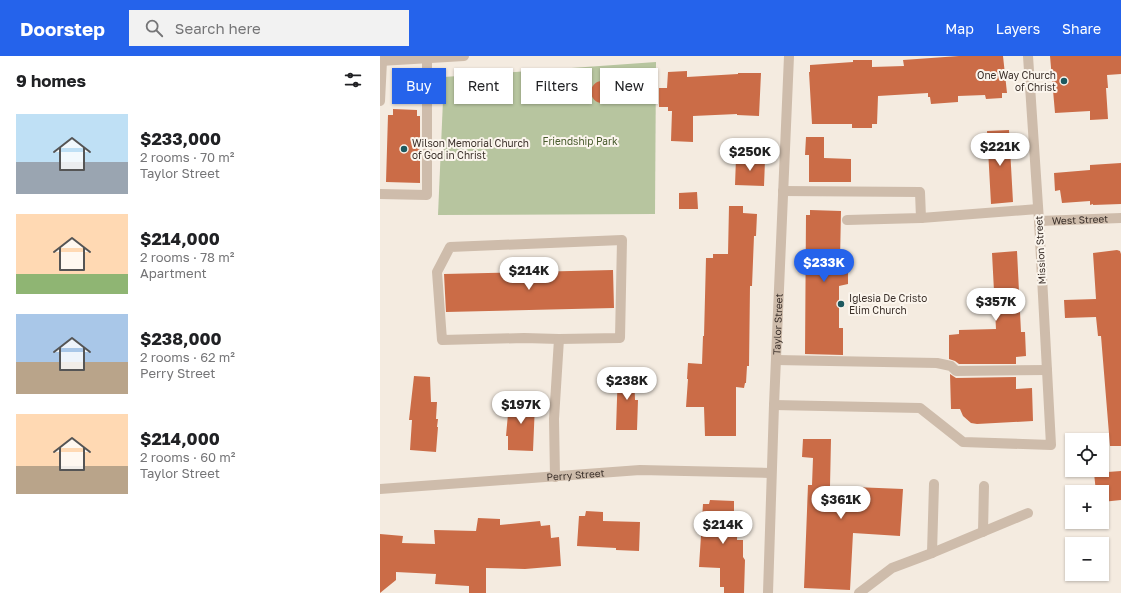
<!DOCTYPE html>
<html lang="en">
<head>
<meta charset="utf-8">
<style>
	body { margin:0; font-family:"Golos Text",sans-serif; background:#f2f2f2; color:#202124; height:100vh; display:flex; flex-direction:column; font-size:15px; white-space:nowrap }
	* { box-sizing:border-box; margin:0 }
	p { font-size:13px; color:#757577 }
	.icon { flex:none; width:22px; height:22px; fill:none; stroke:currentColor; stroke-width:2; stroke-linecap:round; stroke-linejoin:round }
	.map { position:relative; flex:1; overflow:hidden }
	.side { display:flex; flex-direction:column; background:#fff; width:380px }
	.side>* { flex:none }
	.banner { position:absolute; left:12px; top:12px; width:380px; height:36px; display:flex; gap:8px }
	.buttons { position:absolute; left:685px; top:377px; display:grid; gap:8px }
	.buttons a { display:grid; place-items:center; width:44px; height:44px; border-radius:0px; background:#fff; box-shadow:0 1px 3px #0004; font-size:20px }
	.price { position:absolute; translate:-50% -34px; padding:0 9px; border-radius:14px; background:#fff; color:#222; font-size:13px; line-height:26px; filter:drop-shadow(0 1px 2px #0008) }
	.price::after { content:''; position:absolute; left:50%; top:24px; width:12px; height:9px; margin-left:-6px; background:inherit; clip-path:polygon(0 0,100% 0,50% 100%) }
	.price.active { background:#2563eb; color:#fff }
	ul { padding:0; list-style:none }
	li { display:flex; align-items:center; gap:12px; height:100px; padding:0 16px }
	li span { display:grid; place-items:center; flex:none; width:112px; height:80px; border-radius:0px; color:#555 }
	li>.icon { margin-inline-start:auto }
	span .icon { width:48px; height:48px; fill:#fffc; stroke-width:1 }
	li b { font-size:17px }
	h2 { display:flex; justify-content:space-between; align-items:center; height:48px; padding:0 16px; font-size:17px }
	.tag { padding:0 14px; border-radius:0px; background:#fff; box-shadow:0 1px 3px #0004; font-size:14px; line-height:36px }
	.tag.active { background:#2563eb; color:#fff }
	header { display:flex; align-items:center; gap:24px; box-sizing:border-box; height:56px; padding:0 20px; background:#2563eb; color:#fff }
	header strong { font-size:19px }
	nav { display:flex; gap:22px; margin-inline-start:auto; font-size:14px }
	.search { width:280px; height:36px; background:#f2f2f2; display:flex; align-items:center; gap:10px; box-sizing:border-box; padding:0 14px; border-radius:0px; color:#757577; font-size:15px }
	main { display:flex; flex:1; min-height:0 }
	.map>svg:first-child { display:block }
	.green { fill:#b7c59f }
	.building { fill:#cb6c47 }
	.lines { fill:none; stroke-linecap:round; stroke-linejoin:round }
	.minor { stroke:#cebcab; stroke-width:10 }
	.poi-dot { fill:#1d595f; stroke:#fbf5ed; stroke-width:1.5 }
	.labels { text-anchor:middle; stroke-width:4; stroke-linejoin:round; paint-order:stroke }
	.poi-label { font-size:10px; fill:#3b302a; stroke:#fbf5ed; text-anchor:start }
	.park-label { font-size:10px; fill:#485b2d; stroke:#fbf5ed }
	.street-label { font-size:10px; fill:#3b302a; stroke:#fbf5ed }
</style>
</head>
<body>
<header>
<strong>Doorstep</strong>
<div class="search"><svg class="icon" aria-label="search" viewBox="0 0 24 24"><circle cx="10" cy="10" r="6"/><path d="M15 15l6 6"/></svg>Search here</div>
<nav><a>Map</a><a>Layers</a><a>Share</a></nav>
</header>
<main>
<section class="side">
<h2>9 homes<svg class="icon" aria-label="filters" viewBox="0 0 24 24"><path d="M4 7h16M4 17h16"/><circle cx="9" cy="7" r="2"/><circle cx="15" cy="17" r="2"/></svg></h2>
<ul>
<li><span style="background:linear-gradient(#bfe0f5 60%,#9aa5b1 0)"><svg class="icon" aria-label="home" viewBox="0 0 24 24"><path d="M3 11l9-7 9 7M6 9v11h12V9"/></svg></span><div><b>$233,000</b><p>2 rooms · 70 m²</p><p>Taylor Street</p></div></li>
<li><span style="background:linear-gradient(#ffd9b3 75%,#8fb573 0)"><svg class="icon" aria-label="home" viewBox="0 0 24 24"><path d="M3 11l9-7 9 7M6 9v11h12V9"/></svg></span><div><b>$214,000</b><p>2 rooms · 78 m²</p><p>Apartment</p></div></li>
<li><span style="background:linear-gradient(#a9c7e8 60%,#b9a48a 0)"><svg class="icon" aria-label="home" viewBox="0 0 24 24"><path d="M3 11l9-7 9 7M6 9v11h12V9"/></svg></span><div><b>$238,000</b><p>2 rooms · 62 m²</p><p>Perry Street</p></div></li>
<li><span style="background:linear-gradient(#ffd9b3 65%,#b9a48a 0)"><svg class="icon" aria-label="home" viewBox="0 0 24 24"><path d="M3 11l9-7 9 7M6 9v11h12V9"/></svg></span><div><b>$214,000</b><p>2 rooms · 60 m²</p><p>Taylor Street</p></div></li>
</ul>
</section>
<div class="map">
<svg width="741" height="537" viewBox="0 0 741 537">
	<rect width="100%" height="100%" fill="#f4ebe0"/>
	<path class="green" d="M276,6l-1,152 -217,1 6,-138z"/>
	<path class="building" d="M579,0h44l4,37h-5v5l-16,1 -1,-4 -27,1v6l-27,2 -1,-7h-2v-4l-50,3 -1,28h-5v4h-20v-4h-40l-3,-52h1v-7l43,-3v-2h19v7l32,-1 -1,-6z
		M670,0h71v18l-14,1 1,13h-2l2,31 -18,1v-9l-35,2z
		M307,15v6l51,-3v-1h23l-2,43 -22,-1v-1l-44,2v26l-22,-1 1,-30h-4v-4h-9v-19h8l1,-16z
		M211 36a11 11 0 1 1 22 0a11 11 0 1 1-22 0Z
		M13,53l24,1v6h3v67l-34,-1 2,-67h5z
		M629,74l4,72 -22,2 -4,-73z
		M426,81h18v21l27,1v23h-42v-27h-4z
		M356,102l29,2 -1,26 -29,-1z
		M741,107v41l-28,1v-1l-3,1v-4l-28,2 -2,-13 -5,1 -1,-18 36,-3v-5z
		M317,136l1,17h-19v-16z
		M349,150h14v7l14,1 -1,22h-2l-2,50h-2l-1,80h-2l-1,17h-1l-1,5 -8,-1v49h-31l-1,-29h-18l2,-28h-1l1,-16 14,1 1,-28h1l2,-78h7v-4h15z
		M430,154l31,1 -1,49h5v10h3v14l-9,2v42h4v27l-38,-1 1,-139h4z
		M737,194l3,1 1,3v192h-11l-9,-110h-3l-2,-19 -31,1 -1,-18 32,-1 -3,-46z
		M637,195l4,81h4l1,24 -10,1v7h-57l-4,-3 -6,-2v-24l10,-1v-4l37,-1 -4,-76z
		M233,214l1,38 -168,4 -2,-38z
		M238,312h16l1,32h3l-1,30h-21z
		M570,318l6,4 60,-1v12l16,-1 1,33 -56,3 -6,-1 -8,-7 -3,-7h-9z
		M34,320l16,1 1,25h6l-1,17h2l-1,8h1l-2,25 -26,-2 2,-30h-3z
		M136,342l17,1v5h2l-2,47 -25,-1v-14h-2l3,-33h7z
		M423,383h28l-1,47 73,3 -3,47 -47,-3 -3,57 -46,-2 4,-103h4l1,-27 -11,-1z
		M741,415v29l-19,2v-10h-6l-2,-19z
		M330,444l24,1v11h4l-1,28h6v17l2,3 -1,33h-20v-6h-4v-19l-21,-1 4,-63h6z
		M206,455l17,1v9l37,1 -1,29 -23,-1v-2l-39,-2 2,-30h6z
		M98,462l22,1v6l40,-4 1,5 9,-1 1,13 8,-1 2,29 -36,3 -39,-1v25h-17v-7l-34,-2 1,-10 -40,-2v8l-16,13v-59l23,2 -1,7 33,1 -1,-14 42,1z"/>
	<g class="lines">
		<g class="minor">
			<path d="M0,5l84,-5"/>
			<path d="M0,45l2,-40"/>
			<path d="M403,135l137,1 1,26"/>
			<path d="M0,138l47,1v-137"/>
			<path d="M467,164l74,-2 117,-9"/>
			<path id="s1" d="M659,165l82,-3"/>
			<path d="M242,184l-2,98 -61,1 -35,-1 -82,2 -5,-68 13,-25z"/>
			<path d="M396,304l161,3 14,3 5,5 91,-1"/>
			<path d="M394,349l146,3 43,34 88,3 -12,-224 -11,-165"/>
			<path d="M175,421l-1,-58 5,-80"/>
			<path id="s2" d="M0,433l260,-19 131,3"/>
			<path d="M603,476l1,-46"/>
			<path d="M552,497l2,-69"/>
			<path id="s3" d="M388,537l6,-188 15,-349"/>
			<path d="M479,537l33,-25 40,-15 96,-40"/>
		</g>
	</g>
	<g class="poi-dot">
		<circle cx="684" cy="25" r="4"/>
		<circle cx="24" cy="93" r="4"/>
		<circle cx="461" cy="248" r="4"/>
	</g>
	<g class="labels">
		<g class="poi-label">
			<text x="676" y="23" text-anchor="end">One Way Church<tspan x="676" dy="12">of Christ</tspan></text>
			<text x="32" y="91">Wilson Memorial Church<tspan x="32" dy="12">of God in Christ</tspan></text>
			<text x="469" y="246">Iglesia De Cristo<tspan x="469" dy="12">Elim Church</tspan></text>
		</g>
		<g class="park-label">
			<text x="200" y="89">Friendship Park</text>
		</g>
		<g class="street-label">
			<text dy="4" stroke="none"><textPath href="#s1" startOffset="41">West Street</textPath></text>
			<text transform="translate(660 194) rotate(-93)" y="4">Mission Street</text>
			<text dy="4" stroke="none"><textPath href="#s3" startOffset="269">Taylor Street</textPath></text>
			<text dy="4" stroke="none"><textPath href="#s2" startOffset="196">Perry Street</textPath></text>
		</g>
	</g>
</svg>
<div class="buttons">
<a><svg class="icon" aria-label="locate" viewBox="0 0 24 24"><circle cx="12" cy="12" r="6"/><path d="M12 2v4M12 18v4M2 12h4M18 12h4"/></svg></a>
<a>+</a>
<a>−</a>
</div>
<b class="price" style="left:620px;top:111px">$221K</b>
<b class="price" style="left:370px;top:116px">$250K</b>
<b class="price active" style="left:444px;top:227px">$233K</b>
<b class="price" style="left:149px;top:235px">$214K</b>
<b class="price" style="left:616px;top:266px">$357K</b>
<b class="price" style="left:247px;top:345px">$238K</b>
<b class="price" style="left:141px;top:369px">$197K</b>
<b class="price" style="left:461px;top:464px">$361K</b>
<b class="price" style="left:343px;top:489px">$214K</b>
<div class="banner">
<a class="tag active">Buy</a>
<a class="tag">Rent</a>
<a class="tag">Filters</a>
<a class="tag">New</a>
</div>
</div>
</main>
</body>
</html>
